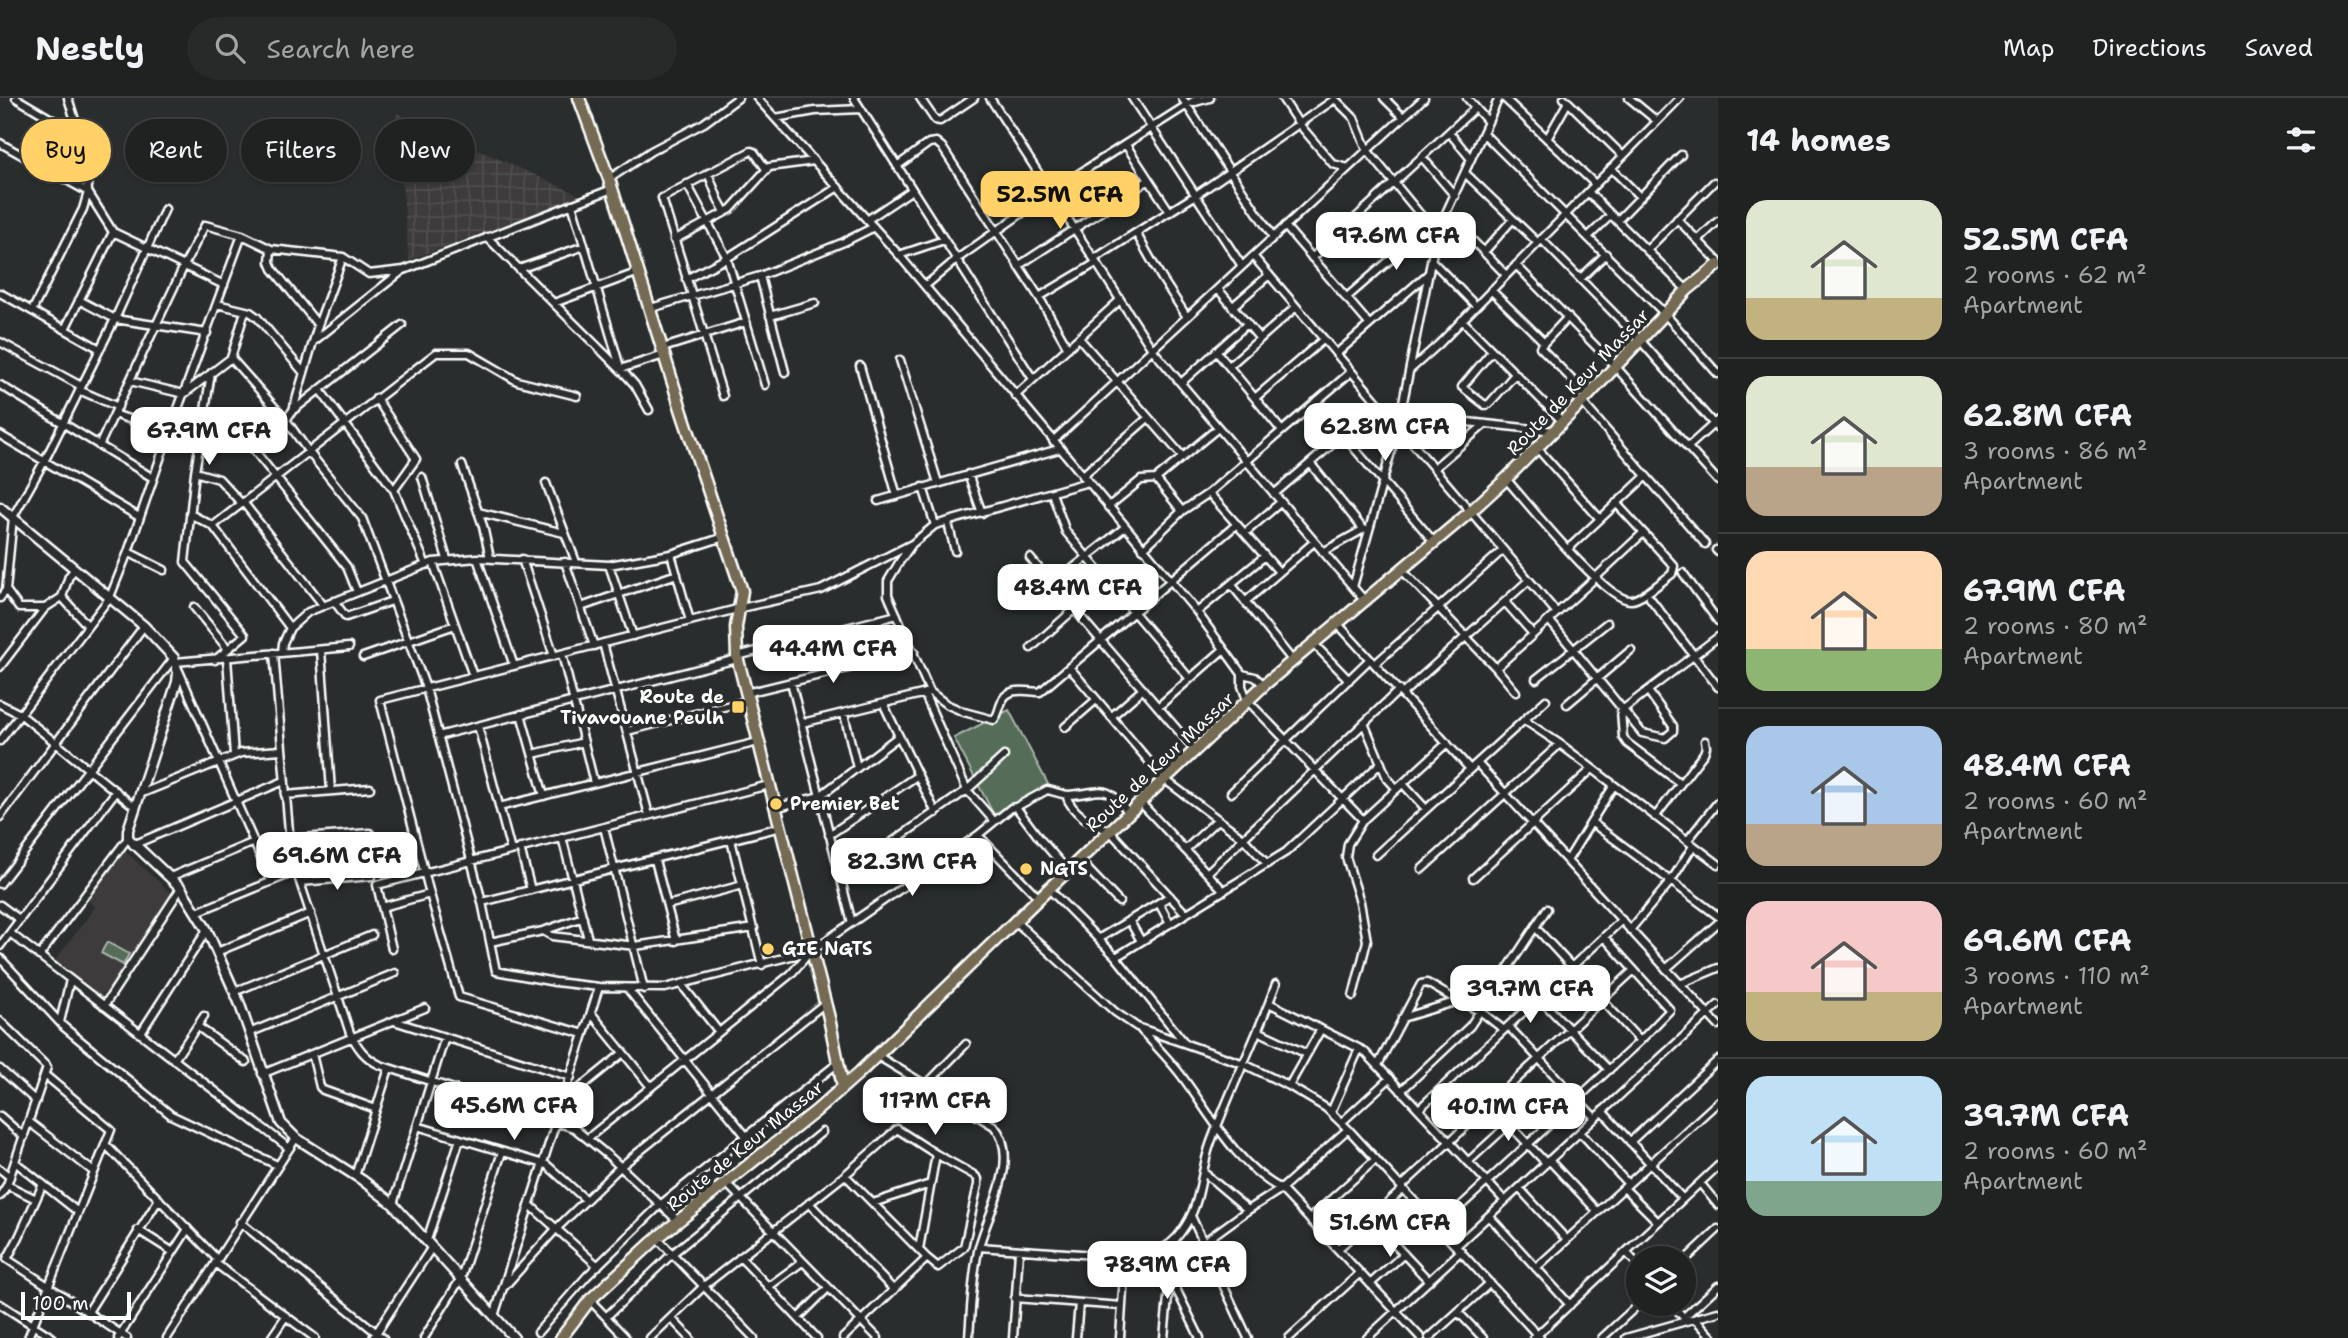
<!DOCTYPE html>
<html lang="en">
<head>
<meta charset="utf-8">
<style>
	body { margin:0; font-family:"Shantell Sans",sans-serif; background:#282a2a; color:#f1f3f6; height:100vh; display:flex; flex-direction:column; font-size:26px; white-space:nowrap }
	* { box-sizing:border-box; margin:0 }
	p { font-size:23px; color:#a2a4a5 }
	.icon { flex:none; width:38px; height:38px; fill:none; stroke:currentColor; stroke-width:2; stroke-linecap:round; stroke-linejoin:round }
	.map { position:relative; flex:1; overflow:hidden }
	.details { display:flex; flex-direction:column; background:#202222; width:630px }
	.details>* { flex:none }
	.top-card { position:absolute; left:21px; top:21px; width:665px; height:63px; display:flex; gap:14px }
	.fabs { position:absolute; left:1626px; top:1148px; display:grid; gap:14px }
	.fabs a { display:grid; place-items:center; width:70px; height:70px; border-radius:50%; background:#202222; box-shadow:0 2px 5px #0004,0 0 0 2px #3d3f40; font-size:35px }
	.scale { position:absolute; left:21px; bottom:18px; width:110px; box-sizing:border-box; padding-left:7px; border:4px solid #fff; border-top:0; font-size:19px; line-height:24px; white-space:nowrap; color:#fff; -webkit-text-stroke:5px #2a2d2e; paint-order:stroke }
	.price { position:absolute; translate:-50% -60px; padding:0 16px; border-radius:14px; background:#fff; color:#222; font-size:23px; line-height:46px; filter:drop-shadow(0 2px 4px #0008) }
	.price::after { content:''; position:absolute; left:50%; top:42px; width:21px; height:16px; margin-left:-10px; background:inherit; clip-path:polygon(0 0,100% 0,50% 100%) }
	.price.active { background:#ffd166; color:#111 }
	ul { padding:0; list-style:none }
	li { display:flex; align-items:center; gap:21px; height:175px; padding:0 28px }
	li+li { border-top:2px solid #3d3f40 }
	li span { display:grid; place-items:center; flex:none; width:196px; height:140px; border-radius:21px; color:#555 }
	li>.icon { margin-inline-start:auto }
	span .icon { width:84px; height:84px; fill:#fffc; stroke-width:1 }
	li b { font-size:30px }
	h2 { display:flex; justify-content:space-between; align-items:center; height:84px; padding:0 28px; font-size:30px }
	.chip { padding:0 24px; border-radius:32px; background:#202222; box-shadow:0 2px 5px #0004,0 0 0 2px #3d3f40; font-size:24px; line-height:63px }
	.chip.active { background:#ffd166; color:#111 }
	header { display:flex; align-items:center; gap:42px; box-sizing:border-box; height:98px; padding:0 35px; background:#202222; border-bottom:2px solid #3d3f40 }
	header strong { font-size:33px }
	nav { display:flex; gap:38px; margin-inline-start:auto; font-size:24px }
	.search { width:490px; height:63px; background:#282a2a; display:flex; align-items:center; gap:18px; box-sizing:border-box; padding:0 24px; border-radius:38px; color:#a2a4a5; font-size:26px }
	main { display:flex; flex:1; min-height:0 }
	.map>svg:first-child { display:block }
	.built { fill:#3d3a3a }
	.industrial { fill:url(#industrial-grid) }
	.pitch { fill:#546c59; stroke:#aab6ac; stroke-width:2 }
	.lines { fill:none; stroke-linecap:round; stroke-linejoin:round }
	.minor-casing { stroke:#fff; stroke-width:11 }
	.tertiary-casing { stroke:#fff; stroke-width:13 }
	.primary-casing { stroke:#fff; stroke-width:15 }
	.minor { stroke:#2a2d2e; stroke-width:6 }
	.tertiary { stroke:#2a2d2e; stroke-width:8 }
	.primary { stroke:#746b52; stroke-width:10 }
	.poi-dot { fill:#ffd166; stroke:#2a2d2e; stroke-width:2.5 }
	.labels { text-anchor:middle; stroke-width:7; stroke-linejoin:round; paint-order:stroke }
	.street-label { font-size:18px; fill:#fff; stroke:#2a2d2e }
	.poi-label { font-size:18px; font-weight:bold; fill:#fff; stroke:#2a2d2e; text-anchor:start }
</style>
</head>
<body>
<header>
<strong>Nestly</strong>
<div class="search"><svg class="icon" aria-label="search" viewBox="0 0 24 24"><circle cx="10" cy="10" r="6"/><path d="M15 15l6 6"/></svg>Search here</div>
<nav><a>Map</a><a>Directions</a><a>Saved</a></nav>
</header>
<main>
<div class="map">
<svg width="1718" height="1240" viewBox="0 0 1718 1240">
	<defs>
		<pattern id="industrial-grid" width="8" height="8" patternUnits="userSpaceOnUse" patternTransform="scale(1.75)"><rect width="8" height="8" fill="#3d3a3a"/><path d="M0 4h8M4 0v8" fill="none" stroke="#504e4e"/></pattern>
	</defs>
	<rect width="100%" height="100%" fill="#2a2d2e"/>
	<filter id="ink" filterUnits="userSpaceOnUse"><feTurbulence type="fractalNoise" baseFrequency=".0143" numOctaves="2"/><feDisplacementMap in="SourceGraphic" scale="14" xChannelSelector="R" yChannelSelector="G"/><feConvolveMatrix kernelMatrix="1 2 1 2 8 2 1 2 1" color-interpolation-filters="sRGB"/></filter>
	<g filter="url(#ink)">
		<path class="built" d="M124,752l48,44 -65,99 -11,2 -42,-33 41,-55 -8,-8z"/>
		<path class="industrial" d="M396,15l186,83 -173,64z"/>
		<path class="pitch" d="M1009,612l40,76 -55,29 -40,-77z
			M107,844l22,12 -6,11 -22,-12z"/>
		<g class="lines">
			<defs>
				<path id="minor" d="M16,0l64,38
					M757,0l142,157 298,357 45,62 13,3 9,8
					M854,0l179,281
					M920,0l15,22 5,1 34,-23
					M990,0l162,251 212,251
					M1132,0l110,168
					M1182,0l91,139
					M1282,0l17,26 34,40 15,4
					M1384,0l19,19
					M1467,0l21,24
					M1504,0l91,86
					M1564,0l59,58
					M1629,0l28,23
					M1335,1l19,19 13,32 71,86
					M1195,4l15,-4
					M775,20l40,-7 46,-2
					M1449,34l22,27
					M1483,35l182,181 53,60
					M1547,41l21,-37
					M0,45l88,49 25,40 -48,97
					M1126,47l44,67
					M1422,59l33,39
					M897,68l32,-23 7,-1 6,5 97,150 29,51
					M1611,70l29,29
					M708,75l10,26 7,13
					M1465,75l73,70
					M609,81l42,-28 53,-28 34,-25
					M687,86l40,74 38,127
					M1588,94l99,98
					M572,106l48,163
					M1446,115l60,62
					M1677,121l41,42
					M867,122l45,-30
					M1617,123l64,-66
					M1285,128l84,98
					M113,134l111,53
					M1136,135l25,44 26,40
					M487,139l140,139 8,9 14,25
					M1588,139l23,-22
					M1541,141l99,101 78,89
					M674,142l57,-31 38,-42 45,-6
					M1698,142l20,-19
					M271,151l-1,13 3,7 45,56
					M1647,152l67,-68
					M1484,154l29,-33
					M899,157l45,-15
					M1253,158l304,357
					M1312,160l163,-150
					M1094,161l102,-64 139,-96
					M1431,162l45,46
					M1516,167l99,101 103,115
					M1018,168l131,-86
					M519,171l65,-23
					M760,178l25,96
					M686,181l41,-21 111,-71
					M1580,181l26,-25
					M925,188l32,-27 112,-79 129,-82
					M1218,191l42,50
					M1491,192l53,52
					M0,195l100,56
					M1039,199l57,-34
					M1346,200l83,-72
					M79,202l36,19 92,14
					M554,205l85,-31
					M217,206l33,8 7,5 47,56
					M1232,209l37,-32
					M651,210l109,-32 84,-34 30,-15
					M32,213l51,-102 5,-17 -1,-20 -7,-36 -12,-38
					M770,218l45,-13
					M1568,219l-28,30 48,49
					M1462,222l101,102
					M1079,240l104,119
					M0,244l81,44
					M313,244l89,-71
					M663,250l83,-26
					M1216,253l66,80
					M1492,253l-30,36 23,18 4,-1 26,-30
					M1336,256l93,-81
					M231,260l55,62 22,31 54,67 64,170 56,214 14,69 59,11 44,5 66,1 146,-37
					M900,262l38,123
					M860,268l37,130
					M1229,268l67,-59
					M620,271l44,-14
					M1411,271l28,-25 241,-246
					M211,275l-16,99 -10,90 60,73 -30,25
					M130,283l54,13 47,-36 14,-47
					M1181,285l66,-59
					M0,287l153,93
					M79,292l39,17
					M320,292l74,100 32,75
					M723,298l-61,-198 89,-47 3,1 12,17
					M1015,298l105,-96
					M376,300l40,61 -22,31
					M1255,300l69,-59
					M1315,304l119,140
					M1582,304l123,142
					M295,311l107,-84
					M114,316l55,19
					M204,316l27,7 116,146 10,25
					M1401,317l153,16
					M286,322l7,-10 25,-85 25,-68
					M174,323l28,9
					M0,337l139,82
					M1053,343l371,-343
					M99,348l85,-180 21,-41 37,10 29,14 72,8 26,17 35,-4 208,-81
					M1688,349l30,-27
					M1538,351l62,70
					M1310,365l53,66
					M462,367l21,61 7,32
					M1434,370l51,-44
					M195,374l24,7 23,25
					M968,376l14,39
					M1082,378l66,-58
					M422,379l25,82
					M1156,381l26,32
					M1506,381c20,22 100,123 125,121 10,0 31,-19 41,-26l2,-8 -58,-63
					M1088,384l-153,43 -23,19 -12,17 -12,20v14l42,97 16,12 18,8 30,8c5,-6 4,-9 7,-16 5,-18 24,-13 39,-12l197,-168
					M546,385l30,79
					M923,389l12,38
					M1052,395l14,39 124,147
					M1209,395l70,79
					M1274,396l69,-59
					M878,403l181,-52
					M243,404l80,103
					M1108,409l33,-27 15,-1 62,-51
					M478,414l86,21
					M190,416l23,12 77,102
					M948,425l7,28
					M213,428l223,-173h33l48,28 60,15
					M1245,435l36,-31
					M1143,451l39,-38 27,-18 142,-121
					M1568,451l78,-73
					M1716,452l2,2
					M128,454l36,18
					M1323,454l41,-23
					M671,456l19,67
					M477,460l37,108
					M1030,460l165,192
					M522,461l32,97
					M433,464l40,114
					M565,464l29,84
					M609,467l24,71
					M75,471l-6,7 -7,21 26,29
					M1401,471l95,99
					M1683,475l35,48
					M1595,480l47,-44
					M1053,486l72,-57
					M1231,486l61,76
					M1353,489l45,-160 36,-180 12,-34 53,-115
					M6,492l13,18h26
					M0,500l6,-8 7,-73 32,-57 70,-141 50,-110
					M1650,500l68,89
					M334,503l12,16 46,-16
					M1245,504l69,-60
					M1505,504l28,32
					M194,509l34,42
					M581,509l96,-33
					M1197,514l68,-56
					M1549,522l93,113 23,5 8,-7v-5l-25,-35
					M1337,525l133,146
					M827,536l9,37
					M603,545l46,172
					M1313,545l36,37
					M1031,550l76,-68
					M321,552l10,141
					M274,555l17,202 59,178c8,15 15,25 30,32l194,63 37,30 67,63
					M282,555l1,-10 7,-15 18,-16 125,-50 44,-4 132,7 62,-11 53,-17
					M562,556l32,129
					M737,558l160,-41
					M363,559l92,-32
					M227,560l7,97
					M175,564l174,-15
					M1375,566l128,-114
					M0,569l45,-59 17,-11
					M1070,570l94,111 79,59 24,26
					M179,573l92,210
					M1242,576v12l5,14 116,120
					M1536,581l71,-56
					M791,584l61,241
					M1516,594l-20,-24 95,-86
					M746,595l168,-41
					M924,595l43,97 27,31
					M1402,596l127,-114
					M0,606l20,10 115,93
					M1567,606l64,-54
					M884,607l52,108
					M1158,609l66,-58
					M521,616l23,82
					M844,616l13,54
					M1111,619l32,-28
					M1524,622l36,24 158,120
					M802,625l124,-30
					M1364,625l23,55 10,11
					M478,628l33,125
					M1065,629l31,-27
					M627,633l120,-30
					M438,638l299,-77
					M0,643l110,-144 18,-45 41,-119 73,-198
					M533,656l51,-12
					M1477,665l241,262
					M1680,685l-53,-40 -4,-6 -2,-26 97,-74
					M1403,686l23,25
					M1231,695l139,-134
					M140,696l101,-41 40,-3
					M285,697l85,-7
					M1066,697c6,19 26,29 44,36l76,83
					M1140,704l84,89
					M499,709l259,-65
					M1016,709l31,-17c7,1 15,5 22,5 34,-2 35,-14 60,18
					M775,710l45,-12 79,-60
					M0,719l144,-191
					M1655,719l49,-64 2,-6 -1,-6
					M1591,724l127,94
					M604,729l40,162
					M829,737l89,-60
					M978,737l61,63
					M562,739l26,102
					M289,741l81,-6 2,43 -72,6
					M731,742l31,125
					M1687,743l31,-39
					M133,747l151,-64
					M520,750l11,42
					M1185,752l33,-31
					M1376,757l170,-155
					M655,762l21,81
					M1079,762l40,42
					M1567,763l47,-76
					M1422,771l138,-125
					M1207,775l192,-183
					M170,779l84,-35
					M842,779l125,-87 37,-34
					M1473,780l119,-109
					M0,786l174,-226
					M1049,791l67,68 68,85
					M482,804l299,-75
					M1159,805l11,21
					M0,807l20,15
					M667,807l76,-20
					M382,809l48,-13
					M197,814l100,-41
					M1129,822l12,21
					M1015,823l100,91 22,15 107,37 45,22 37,22 22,21 192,209
					M1535,829l105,114
					M1630,832l41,-49 22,-35
					M543,833l9,5 83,10 119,-18
					M10,835l279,215
					M1098,841l72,-43
					M490,844l53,-11 40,-14
					M0,848l116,-155
					M392,851l-15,-64 392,-100
					M217,854l94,-39
					M39,858l89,-118
					M1116,859l170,-105 95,-89
					M0,860l64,69 107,88 106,50
					M1509,869l100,103
					M1666,871l52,-46
					M681,886l38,48
					M1680,886l38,-16
					M627,890l119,148
					M234,894l138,-57
					M1353,898l14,-55 -7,-39 -14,-45 2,-13 15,-24 84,-77
					M1269,905l95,48 141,150
					M104,908l77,-118
					M591,915l60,74
					M1402,920l56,-17 22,10 24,19
					M0,923l47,46 -40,118 -7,11
					M394,923l177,56
					M60,924l10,-42
					M197,928l49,36
					M1508,928l87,92
					M1141,932c14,15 28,29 40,45 30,40 54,89 100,114l140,149
					M1258,933l49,23
					M249,935l146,-60
					M140,936l67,-104
					M584,936l-125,-37 -29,-103 -50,-194 361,-92 80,-18 91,-46
					M312,956l8,33 3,3 53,19
					M876,957l118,71c29,33 -9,91 -16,125 -6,29 -7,58 -9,87
					M174,962l30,-44
					M1378,967l43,-81 6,-1 31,18
					M0,971l36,32
					M262,976l163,-66
					M926,987l40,-41
					M1289,988l32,-57
					M1401,993l69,-65 77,-117
					M564,1003l59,-48
					M1490,1006l56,59
					M1419,1011l203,-189
					M1602,1013l81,88
					M1331,1014l28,-63
					M0,1018l24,21
					M29,1024l65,50
					M1342,1024l48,-44
					M417,1028l130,39 39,35
					M1580,1034l48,52
					M588,1040l203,-164 20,-23 167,-116 33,-27 5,-1 24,32 28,32
					M1630,1044l88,-82
					M105,1046l112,115
					M1549,1062l49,52
					M15,1064l63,50
					M1468,1064l41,-38
					M0,1071l10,8
					M1203,1074l45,38 33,-21 67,-60
					M845,1077l52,-46 39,25 -17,95
					M355,1078l34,-108
					M726,1085l152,155
					M1700,1085l18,22
					M43,1086l-24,53 -12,22 120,79
					M7,1087l29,14
					M1401,1089l233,-217
					M1519,1090l48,52
					M1624,1090l34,34
					M809,1105l85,87
					M873,1105l57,-19
					M393,1106l52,-167
					M530,1107l68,61
					M1191,1118l57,122
					M1489,1118l81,89
					M1309,1121l67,-60
					M1371,1121l58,62
					M240,1124l143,116
					M1438,1129l202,-186 30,-31 -66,-73
					M138,1132l35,22
					M657,1140l97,100
					M427,1142l33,-101
					M1204,1144l44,-32
					M1456,1148l262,-241
					M979,1149l146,10c22,-1 43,-6 56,-25 22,-29 18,-58 30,-90 20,-54 46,-105 65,-158
					M1338,1151l65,-60
					M1158,1154l42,86
					M1626,1154l12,13
					M740,1159l77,81
					M927,1160l11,9 26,-20 14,-62v-6l-4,-4 -38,-21
					M1684,1163l34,-32
					M215,1165l100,75
					M1536,1170l182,-166
					M1370,1186l34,-30
					M504,1189l52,-58 64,-62 205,-164
					M768,1189l34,-25
					M1015,1200l107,8
					M590,1202l36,38
					M0,1206l53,34
					M1672,1206l12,14
					M88,1214l71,-113
					M1458,1214l25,26
					M494,1218l105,-329
					M606,1219l66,-63 150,-122
					M1684,1219l34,-31
					M671,1220l19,20
					M798,1220l30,-30
					M1695,1221l18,19
					M538,1234l49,-56 73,-71 178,-142
					M28,1240l83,-208 -66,-55
					M118,1240l70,-109
					M167,1240l129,-200
					M271,1240l15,-22
					M373,1240l59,-91
					M424,1240l37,-60 41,-126
					M650,1240l54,-52 141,-111 82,83 -84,80
					M1013,1240l6,-87
					M1076,1240l3,-35
					M1120,1240l5,-81
					M1164,1240l6,-61
					M1289,1240l71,-65
					M1367,1240l94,-87
					M1429,1240l61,-55
					M1534,1240l184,-172
					M1602,1240l37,-34
					M1626,1240l92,-26"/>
				<path id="tertiary" d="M0,409l144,119 30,32 4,15 -1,9 -49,148v8l53,50 26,42 32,72 42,121 15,15 66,42 31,24 121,134"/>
				<path id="primary" d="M579,0l30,81 73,233 60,179 -6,36 1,29 92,362 14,69
					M561,1240l29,-38 67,-62 159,-127 44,-39 179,-174 225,-213 206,-173 36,-33 76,-77 105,-112 31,-25"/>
			</defs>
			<use href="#minor" class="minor-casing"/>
			<use href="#tertiary" class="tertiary-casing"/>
			<use href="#primary" class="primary-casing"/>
			<use href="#minor" class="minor"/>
			<use href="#tertiary" class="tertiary"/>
			<use href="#primary" class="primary"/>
		</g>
	</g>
	<g class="poi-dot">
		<rect x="731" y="602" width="14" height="14" rx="3.5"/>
		<circle cx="776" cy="706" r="7"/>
		<circle cx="1026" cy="771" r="7"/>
		<circle cx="768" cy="851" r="7"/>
	</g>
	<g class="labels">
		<g class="street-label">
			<text transform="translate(1578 284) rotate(-46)" y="6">Route de Keur Massar</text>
			<text transform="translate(1160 664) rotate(-43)" y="6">Route de Keur Massar</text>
			<text transform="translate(745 1048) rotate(-39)" y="6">Route de Keur Massar</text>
		</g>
		<g class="poi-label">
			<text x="724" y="605" text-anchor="end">Route de<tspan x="724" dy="21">Tivavouane Peulh</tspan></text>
			<text x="790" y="712">Premier Bet</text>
			<text x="1040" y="777">NGTS</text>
			<text x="782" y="857">GIE NGTS</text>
		</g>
	</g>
</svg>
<div class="fabs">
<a><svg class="icon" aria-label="layers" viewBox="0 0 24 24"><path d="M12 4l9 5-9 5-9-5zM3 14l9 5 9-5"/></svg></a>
</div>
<div class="scale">100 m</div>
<b class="price active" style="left:1060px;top:133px">52.5M CFA</b>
<b class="price" style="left:1396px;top:174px">97.6M CFA</b>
<b class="price" style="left:1385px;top:365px">62.8M CFA</b>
<b class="price" style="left:209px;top:369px">67.9M CFA</b>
<b class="price" style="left:1078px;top:526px">48.4M CFA</b>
<b class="price" style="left:833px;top:587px">44.4M CFA</b>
<b class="price" style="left:337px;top:794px">69.6M CFA</b>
<b class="price" style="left:912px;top:800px">82.3M CFA</b>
<b class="price" style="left:1530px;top:927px">39.7M CFA</b>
<b class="price" style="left:935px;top:1039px">117M CFA</b>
<b class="price" style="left:514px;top:1044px">45.6M CFA</b>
<b class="price" style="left:1508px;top:1045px">40.1M CFA</b>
<b class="price" style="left:1390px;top:1161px">51.6M CFA</b>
<b class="price" style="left:1167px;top:1203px">78.9M CFA</b>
<div class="top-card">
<a class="chip active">Buy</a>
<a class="chip">Rent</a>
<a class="chip">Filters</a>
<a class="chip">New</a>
</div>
</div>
<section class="details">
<h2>14 homes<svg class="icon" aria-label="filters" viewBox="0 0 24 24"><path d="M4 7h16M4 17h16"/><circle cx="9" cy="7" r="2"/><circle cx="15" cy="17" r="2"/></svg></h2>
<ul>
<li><span style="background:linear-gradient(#dfe7d0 70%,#c2b280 0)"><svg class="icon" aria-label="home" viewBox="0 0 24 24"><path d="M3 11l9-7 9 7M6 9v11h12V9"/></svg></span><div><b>52.5M CFA</b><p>2 rooms · 62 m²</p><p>Apartment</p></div></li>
<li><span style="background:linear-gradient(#dfe7d0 65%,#b9a48a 0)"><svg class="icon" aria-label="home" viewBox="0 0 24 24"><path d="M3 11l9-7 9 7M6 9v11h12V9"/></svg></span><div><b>62.8M CFA</b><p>3 rooms · 86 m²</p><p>Apartment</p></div></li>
<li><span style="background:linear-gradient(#ffd9b3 70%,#8fb573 0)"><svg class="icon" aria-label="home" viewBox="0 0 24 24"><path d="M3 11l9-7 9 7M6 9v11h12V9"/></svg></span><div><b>67.9M CFA</b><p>2 rooms · 80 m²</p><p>Apartment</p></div></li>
<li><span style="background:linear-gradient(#a9c7e8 70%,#b9a48a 0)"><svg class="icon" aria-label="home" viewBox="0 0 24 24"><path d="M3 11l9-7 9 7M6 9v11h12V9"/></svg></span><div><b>48.4M CFA</b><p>2 rooms · 60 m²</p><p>Apartment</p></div></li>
<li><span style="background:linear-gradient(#f6c9c9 65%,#c2b280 0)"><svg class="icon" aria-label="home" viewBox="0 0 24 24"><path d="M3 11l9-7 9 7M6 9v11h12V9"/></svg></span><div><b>69.6M CFA</b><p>3 rooms · 110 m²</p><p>Apartment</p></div></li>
<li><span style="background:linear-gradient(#bfe0f5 75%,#7fa58c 0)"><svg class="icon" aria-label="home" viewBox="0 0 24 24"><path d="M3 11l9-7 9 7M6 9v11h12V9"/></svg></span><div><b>39.7M CFA</b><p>2 rooms · 60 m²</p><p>Apartment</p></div></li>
</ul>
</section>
</main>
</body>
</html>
